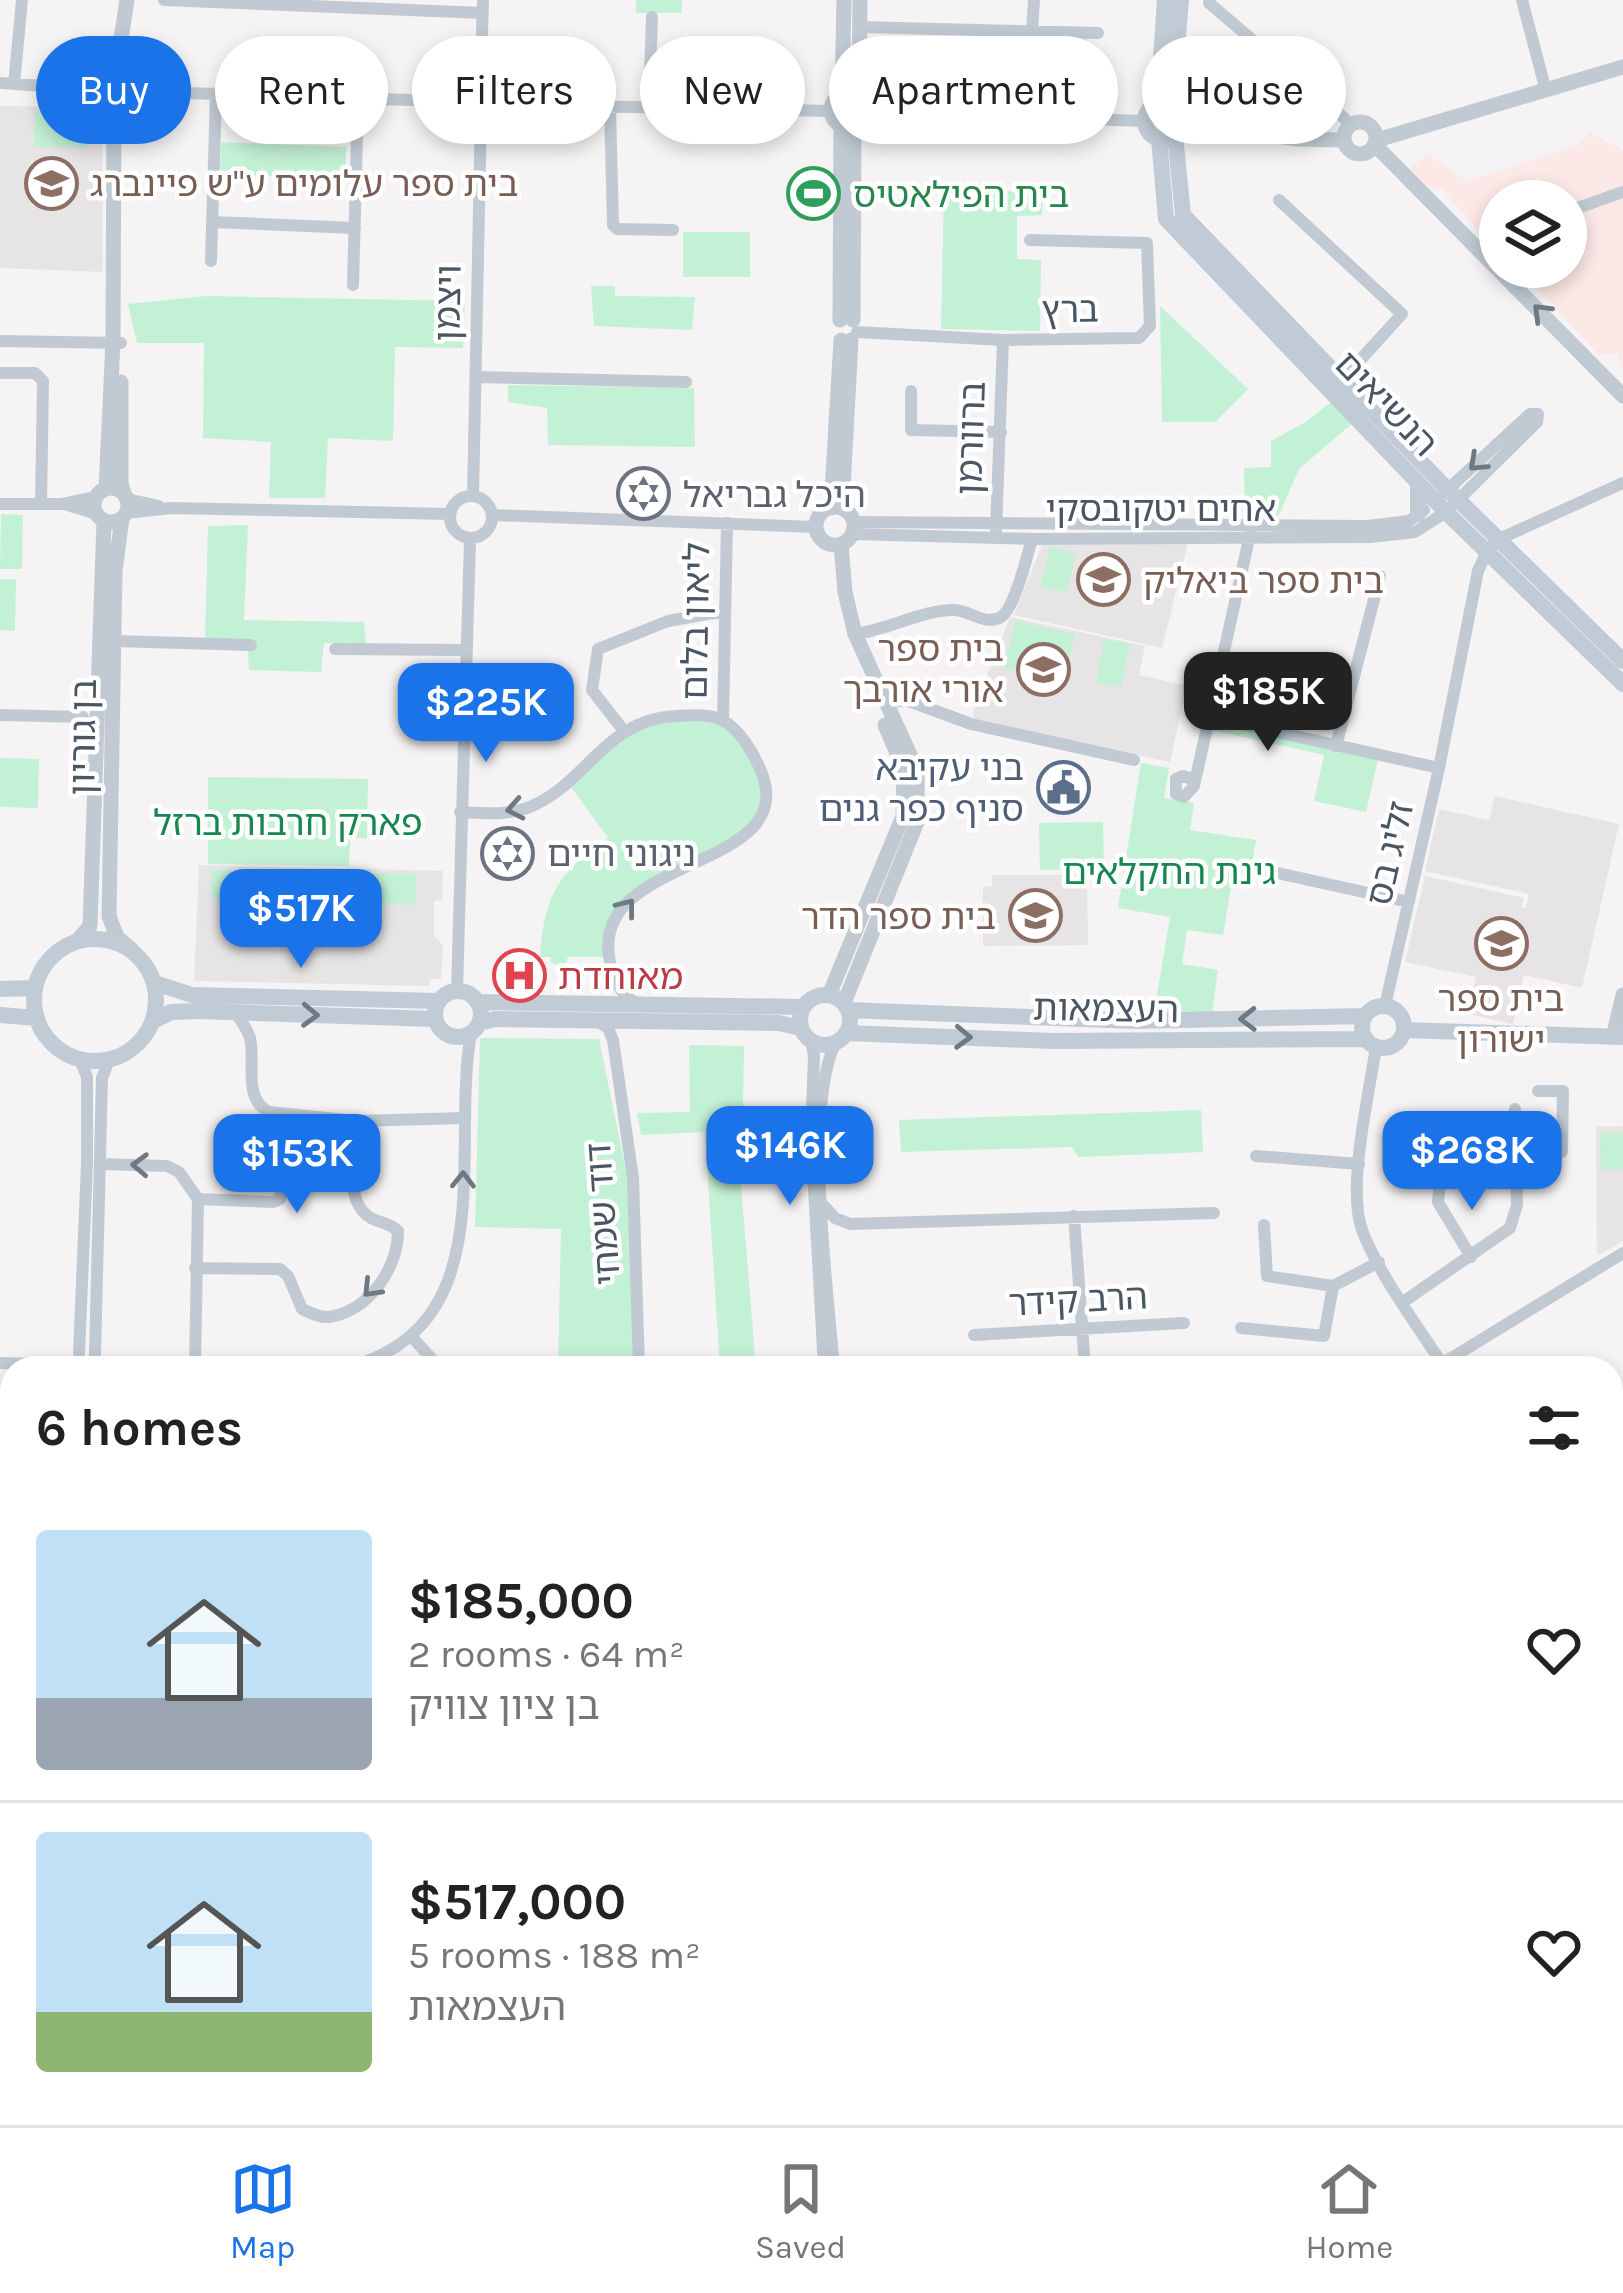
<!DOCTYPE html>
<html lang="en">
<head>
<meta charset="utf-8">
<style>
	body { margin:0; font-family:Karla,"Noto Sans Hebrew",sans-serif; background:#f6f6f6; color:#222; height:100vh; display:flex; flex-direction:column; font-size:45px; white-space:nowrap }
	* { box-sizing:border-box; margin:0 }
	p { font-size:39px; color:#767676 }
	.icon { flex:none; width:66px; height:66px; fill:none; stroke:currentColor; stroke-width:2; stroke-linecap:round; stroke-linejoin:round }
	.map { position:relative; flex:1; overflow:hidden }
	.drawer { position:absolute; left:0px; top:1356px; width:1623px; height:771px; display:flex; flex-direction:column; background:#fff; border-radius:36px 36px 0 0; box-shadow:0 6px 18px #0003 }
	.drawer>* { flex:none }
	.hud { position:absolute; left:36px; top:36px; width:1551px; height:108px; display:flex; gap:24px }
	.fabs { position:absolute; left:1479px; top:180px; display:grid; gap:24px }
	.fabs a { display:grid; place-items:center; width:108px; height:108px; border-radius:50%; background:#fff; box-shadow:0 6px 18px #0003; font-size:60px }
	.price { position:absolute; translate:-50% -102px; padding:0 27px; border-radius:24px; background:#1a73e8; color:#fff; font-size:39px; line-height:78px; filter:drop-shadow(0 3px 6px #0008) }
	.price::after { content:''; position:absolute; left:50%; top:72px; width:36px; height:27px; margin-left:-18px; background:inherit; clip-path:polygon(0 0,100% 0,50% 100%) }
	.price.active { background:#222; color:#fff }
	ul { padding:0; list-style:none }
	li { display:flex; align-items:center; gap:36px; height:300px; padding:0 36px }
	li+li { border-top:3px solid #e0e0e0 }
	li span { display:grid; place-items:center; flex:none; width:336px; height:240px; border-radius:12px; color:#555 }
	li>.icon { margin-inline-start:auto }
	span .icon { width:144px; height:144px; fill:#fffc; stroke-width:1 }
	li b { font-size:51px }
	h2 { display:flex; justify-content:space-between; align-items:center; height:144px; padding:0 36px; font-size:51px }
	.pill { padding:0 42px; border-radius:54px; background:#fff; box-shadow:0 6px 18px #0003; font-size:42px; line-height:108px }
	.pill.active { background:#1a73e8; color:#fff }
	.menu { display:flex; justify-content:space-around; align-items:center; height:168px; border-top:3px solid #e0e0e0; background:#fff; font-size:33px; color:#767676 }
	.menu a { display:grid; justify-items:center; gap:6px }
	.menu .active { color:#1a73e8 }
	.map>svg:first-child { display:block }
	.education { fill:#e6e4e5 }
	.medical { fill:#fce8e6 }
	.green { fill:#c3f1d5 }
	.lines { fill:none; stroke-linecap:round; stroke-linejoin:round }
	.motorway-casing { stroke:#7690ad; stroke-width:27 }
	.minor { stroke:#c1cad2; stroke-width:12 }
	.tertiary { stroke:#c1cad2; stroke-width:15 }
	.secondary { stroke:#c1cbd6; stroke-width:16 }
	.motorway { stroke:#8ba5c1; stroke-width:21 }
	.oneway { stroke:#6e7983 }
	.oneway2 { stroke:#6e7984 }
	.labels { text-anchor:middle; stroke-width:9; stroke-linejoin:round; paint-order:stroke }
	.education-label { font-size:36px; fill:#785e54; stroke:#fff; text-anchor:start }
	.leisure-label { font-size:36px; fill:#27864d; stroke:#fff; text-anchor:start }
	.street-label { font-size:36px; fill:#4a5661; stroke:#fff }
	.worship-label { font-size:36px; fill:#5b616d; stroke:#fff; text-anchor:start }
	.service-label { font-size:36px; fill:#4e5e75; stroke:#fff; text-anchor:end }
	.park-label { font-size:36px; fill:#17864f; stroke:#fff }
	.health-label { font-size:36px; fill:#be3a42; stroke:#fff; text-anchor:start }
</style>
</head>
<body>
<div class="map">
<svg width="1623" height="2125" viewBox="0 0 1623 2125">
	<rect width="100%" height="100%" fill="#f5f3f3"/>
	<path class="education" d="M0,106l102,1 1,165 -103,-4z
		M1188,543l-26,105 -148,-33 28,-70z
		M1010,617l135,29 -6,29 48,11 -17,76 -196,-43 -1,-8z
		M1495,796l124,28 -37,164 -58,-13 -11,49 -45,-10 8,-37 -71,-15 20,-86 99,22 -2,10h4l3,-14 -104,-23 14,-62 50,11z
		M199,865l244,6 -1,29 -8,1v35l9,9 -2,34h-11v7l-236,-5z
		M992,875h95l1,70 -105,1v-59l9,-1z
		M1623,1126v115l-22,13 -4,-1 -1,-126z"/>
	<path class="medical" d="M1589,132l34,18v220l-7,-17 -17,2 -66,-71 -2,-17h35v-66h-66v37l-14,2 -43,-50 -16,-4 -18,-16 18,-16 41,27 111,-36z"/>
	<path class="green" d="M636,0h46v13h-46z
		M1064,37l23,1 -1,26 -23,-1z
		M35,111h53v36h-54z
		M221,142l125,5v33l-126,-6z
		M944,190l99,2 -1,23 -25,1v43l24,1 -1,71 -99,-2z
		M683,232h67v45h-67z
		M591,286h24v10l80,1 -3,33 -98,-4z
		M207,296l258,5 -2,47 -68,-1 -2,94 -65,-3 -3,60h-56l2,-56 -68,-4 1,-95h-67l-9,-39z
		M1160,306l88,83 -33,33h-53z
		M508,385l186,3 1,59 -147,-2 -1,-37 -39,-6z
		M1334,400l20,22 -55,47 -21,48 -33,1 -1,-50 27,-1v-26l33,-18z
		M1,514l22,1 -1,54h-22z
		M248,525l-4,95 120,2 2,22 -42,-1 -3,29 -72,-2 -2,-31h-42l3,-113z
		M1050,548l26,6 -9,38 -26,-5z
		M0,579h16l-1,52 -15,-1z
		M1015,621l60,13 -11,48 -60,-14z
		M1104,639l26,5 -9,43 -25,-5z
		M705,717l31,15 31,55 -12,36 -134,88 -11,46h-42l-4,10 -14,-5 1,-5h-11c5,-63 17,-83 68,-119l-42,-58 72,-58z
		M1210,717l169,38 -13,57 -52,-11 10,-46 -117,-26z
		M0,758l39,1 -1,49 -38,-1z
		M1141,763l28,5 -5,30 30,5 -4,27 66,10 -7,43 -17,-2 -9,54 -36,-5 -5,34 36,6 -6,44 -58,-1 16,-96 -52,-9z
		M208,777l160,2 -1,59h-17l-1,28 -141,-2z
		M1103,822l1,47 -64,1 -1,-47z
		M212,870l47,1v28l-48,-1z
		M367,873l49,1 -1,31 -49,-2z
		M480,1038l119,1 29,142 6,187h-76l3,-139 -86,-2z
		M689,1045l55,1 -1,65 -8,1 21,256h-36l-15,-236 -64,3 -4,-22 53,-1z
		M1201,1110l2,42 -125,5 -6,-10 -171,5 -2,-32z
		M1600,1133h23v36l-22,1z
		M0,1459h12v49h-12z"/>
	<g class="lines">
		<defs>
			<path id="motorway" d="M0,1568h12
				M0,1592l12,1
				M1611,1639l12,-2
				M1611,1653l12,-1
				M1611,1682l12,-1
				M1611,1700l12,-1"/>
		</defs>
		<use href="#motorway" class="motorway-casing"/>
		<path class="minor" d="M164,0l319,13
			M1522,0l24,91
			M1209,3l142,121
			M860,27l238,6
			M1032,31l2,-31
			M0,83l104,7
			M14,84l8,-84
			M125,91l347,11
			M480,95l3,-95
			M489,104l342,7
			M610,106l3,119 4,4 56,1
			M649,106l3,-89
			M865,112l279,9
			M1279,200l123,114 -60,66
			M1566,212l57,-20
			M212,222l143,6
			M211,261l5,-167
			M353,285l5,-185
			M857,332l146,8 136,-2 11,-12 -3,-83 -117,-3
			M0,341l121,2
			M0,373h35l8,8 -2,123
			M476,377l210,5
			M911,391v39l90,2
			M450 517a21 21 0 1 1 42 0a21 21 0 1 1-42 0Z
			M473,496l8,-384
			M127,499l32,7
			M0,504h62l34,-7
			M64,504l33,10
			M126,513l45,-5 279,6
			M493,515l323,12
			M854,522l514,4 41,-5 15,-11
			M996,531l7,-191
			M852,534l185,5 334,-2 44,-5 31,-20 91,-90 1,-8h-8l-86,79
			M855,634c33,-4 70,-25 100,-24 16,1 30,16 46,7 14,-9 26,-61 31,-78
			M114,641l137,4
			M335,649l131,1
			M886,703l20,-3 65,24 163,36
			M0,715l83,2
			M1210,717l229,51
			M723,721l4,-198
			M624,731l-32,-41 6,-41 70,-28 56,-10
			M1336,746l44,-170
			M1195,780l-12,-4 -7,3v15l8,3 10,-11 57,-256
			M460,812c24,1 50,4 72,-6 57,-25 73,-87 145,-90 13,-1 33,-2 45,4 18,9 32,34 39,51 41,100 -167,83 -152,185 3,20 8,35 25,46
			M1259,869l150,33
			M457,991l13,-452
			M1385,1006l54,-238 39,-197 9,-20 12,-12 124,-56
			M235,1012c6,9 12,16 15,26 6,25 -8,60 19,74l87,9 108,-3
			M596,1020l12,8 5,12 20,138 6,190
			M811,1040l3,16 -3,79 13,233
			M1376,1047c-7,47 -27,132 -16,176 11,41 61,108 85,145
			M1516,1152h46l1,-61h-25
			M1256,1156l103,8
			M100,1164l67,2 12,6 19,27 -3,169
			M1441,1175l-3,27 33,55
			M198,1199l75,3 7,-3 9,-82
			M823,1205l12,13 15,6 364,-11
			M1074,1216l11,152
			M1264,1225l3,51 66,10 46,-24
			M195,1268l85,1 8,7 14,33c9,4 18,9 27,8 40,-6 69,-49 69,-86 -10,-9 -16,-7 -27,-13 -29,-16 -16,-70 -15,-97
			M1403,1302l107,-74 7,-23 -2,-96
			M1241,1328l83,8 9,-50
			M974,1335l210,-12
			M412,1337l28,31
			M79,1353l8,-189v-87l-7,-18
			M95,1355l7,-277 7,-18
			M0,1363l71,2
			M100,1365l80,3
			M346,1368c159,-41 104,-217 125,-335
			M834,1368c-6,-76 -31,-263 2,-326
			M1435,1368l188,-115
			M1611,1424l12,-6
			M1611,1448l12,26
			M1611,1571l12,-4
			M1611,2001h12
			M1526,2115v10
			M877,2125v-10"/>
		<path class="tertiary" d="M115,78l12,-78
			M103 89a11 11 0 1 1 22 0a11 11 0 1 1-22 0Z
			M831 110a17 17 0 1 1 34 0a17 17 0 1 1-34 0Z
			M842,95l2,-95
			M859,97l1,-97
			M1181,121l117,18 44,1
			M1344 138a16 16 0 1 1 32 0a16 16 0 1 1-32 0Z
			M1377,140l246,-73
			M1376,146l247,250
			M840,320l1,-195
			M853,320l1,-194
			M121,382v101l3,11
			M94 505a17 17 0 1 1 34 0a17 17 0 1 1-34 0Z
			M106,489l7,-147 1,-243
			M816 526a19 19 0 1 1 38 0a19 19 0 1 1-38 0Z
			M842,507l9,-167
			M831,508l10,-168
			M122,518l-7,53 -6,345 8,21 15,13
			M841,544l4,48 10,42 62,136v52l-73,181
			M77,941l13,-15 14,-405
			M829,995l74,-179 1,-46 -19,-45
			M1613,1037l10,-42"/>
		<path class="secondary" d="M1145 121a18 18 0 1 1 36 0a18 18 0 1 1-36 0Z
			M1158,103l7,-103
			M1172,105l9,-105
			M1175,135l8,80 265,275 175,171
			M1159,139l7,80 280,293 177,172
			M1418,484v30
			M34 1000a61 61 0 1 1 122 0a61 61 0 1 1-122 0Z
			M155,983l37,12 246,6
			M0,989l35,-1
			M435 1014a23 23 0 1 1 46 0a23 23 0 1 1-46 0Z
			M800 1020a25 25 0 1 1 50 0a25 25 0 1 1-50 0Z
			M477,1002l326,5
			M1362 1027a21 21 0 1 1 42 0a21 21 0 1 1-42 0Z
			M848,1010l288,11 229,-5
			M0,1015l37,3
			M153,1021l18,-9 26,-1 238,8
			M479,1023l16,-4 284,4 22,5
			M1404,1030l219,7
			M846,1033l206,8 313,-2"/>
		<use href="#motorway" class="motorway"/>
	</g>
	<defs><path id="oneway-chevron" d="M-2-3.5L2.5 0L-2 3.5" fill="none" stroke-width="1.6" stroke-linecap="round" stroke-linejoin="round" transform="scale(3)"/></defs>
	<g class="oneway">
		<use href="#oneway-chevron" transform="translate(1541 312) rotate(-135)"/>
		<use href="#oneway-chevron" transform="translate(1477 463) rotate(137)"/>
		<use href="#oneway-chevron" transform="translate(515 809) rotate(169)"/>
		<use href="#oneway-chevron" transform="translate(627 907) rotate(-52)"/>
		<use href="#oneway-chevron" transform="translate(140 1165) rotate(-178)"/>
		<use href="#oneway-chevron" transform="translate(463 1180) rotate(-89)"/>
		<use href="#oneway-chevron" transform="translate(371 1289) rotate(134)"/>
	</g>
	<g class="oneway2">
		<use href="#oneway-chevron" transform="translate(310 1015) rotate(2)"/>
		<use href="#oneway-chevron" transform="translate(1248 1019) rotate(179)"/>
		<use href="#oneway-chevron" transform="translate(963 1037) rotate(2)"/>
	</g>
	<defs>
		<symbol id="school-ring" viewBox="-11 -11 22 22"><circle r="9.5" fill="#fff" stroke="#8d6e63" stroke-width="1.5"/><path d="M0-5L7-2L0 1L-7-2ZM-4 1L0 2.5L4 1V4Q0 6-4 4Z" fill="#8d6e63"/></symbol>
		<symbol id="stadium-ring" viewBox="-11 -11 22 22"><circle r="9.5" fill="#fff" stroke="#2e9e5b" stroke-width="1.5"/><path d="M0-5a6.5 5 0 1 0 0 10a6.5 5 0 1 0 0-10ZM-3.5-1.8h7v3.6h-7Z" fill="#2e9e5b"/></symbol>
		<symbol id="synagogue-ring" viewBox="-11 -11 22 22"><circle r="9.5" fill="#fff" stroke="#6b7280" stroke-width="1.5"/><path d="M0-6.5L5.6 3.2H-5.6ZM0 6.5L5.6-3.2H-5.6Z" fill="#6b7280"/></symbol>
		<symbol id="civic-ring" viewBox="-11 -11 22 22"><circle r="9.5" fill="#fff" stroke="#5c6f8a" stroke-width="1.5"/><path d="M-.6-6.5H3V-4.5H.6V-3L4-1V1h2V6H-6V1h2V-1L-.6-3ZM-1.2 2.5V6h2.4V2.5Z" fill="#5c6f8a"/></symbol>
		<symbol id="hospital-ring" viewBox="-11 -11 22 22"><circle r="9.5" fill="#fff" stroke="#e0444e" stroke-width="1.5"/><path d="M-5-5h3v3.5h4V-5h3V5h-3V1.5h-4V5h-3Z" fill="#e0444e"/></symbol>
	</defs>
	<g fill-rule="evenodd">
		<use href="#school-ring" x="22" y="154" width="59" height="59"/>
		<use href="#stadium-ring" x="784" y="164" width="59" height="59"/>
		<use href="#synagogue-ring" x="614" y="464" width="59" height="59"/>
		<use href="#school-ring" x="1074" y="550" width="59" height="59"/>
		<use href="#school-ring" x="1014" y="640" width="59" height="59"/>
		<use href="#civic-ring" x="1034" y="758" width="59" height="59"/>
		<use href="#synagogue-ring" x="478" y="824" width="59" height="59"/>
		<use href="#school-ring" x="1006" y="886" width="59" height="59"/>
		<use href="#school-ring" x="1472" y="914" width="59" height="59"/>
		<use href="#hospital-ring" x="490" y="946" width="59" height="59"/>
	</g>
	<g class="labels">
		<g class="education-label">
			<text x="90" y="196">בית ספר עלומים ע"ש פיינברג</text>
			<text x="1143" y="593">בית ספר ביאליק</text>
			<text x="1004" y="661" text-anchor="end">בית ספר<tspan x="1004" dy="41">אורי אורבך</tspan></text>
			<text x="996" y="929" text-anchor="end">בית ספר הדר</text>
			<text x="1501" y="1011" text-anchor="middle">בית ספר<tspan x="1501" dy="41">ישורון</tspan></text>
		</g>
		<g class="leisure-label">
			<text x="853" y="207">בית הפילאטיס</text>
		</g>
		<g class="street-label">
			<text transform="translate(447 303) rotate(-89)" y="13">ויצמן</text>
			<text transform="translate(1070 309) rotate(-1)" y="13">ברץ</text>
			<text transform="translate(1387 403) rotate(46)" y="13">הנשיאים</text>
			<text transform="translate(970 438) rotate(-88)" y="13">ברוורמן</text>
			<text x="1161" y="521">אחים יטקובסקי</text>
			<text transform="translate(695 621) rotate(-89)" y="13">ליאון בלום</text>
			<text transform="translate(82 737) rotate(-89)" y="13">בן גוריון</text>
			<text transform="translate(1389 853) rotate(-77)" y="13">זליג בס</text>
			<text transform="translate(1106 1008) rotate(1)" y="13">העצמאות</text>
			<text transform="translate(602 1214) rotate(-94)" y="13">דוד שמחי</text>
			<text transform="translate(1078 1299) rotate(-3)" y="13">הרב קידר</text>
		</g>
		<g class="worship-label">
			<text x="683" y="507">היכל גבריאל</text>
			<text x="547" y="866">ניגוני חיים</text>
		</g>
		<g class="service-label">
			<text x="1024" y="780">בני עקיבא<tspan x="1024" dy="41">סניף כפר גנים</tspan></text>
		</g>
		<g class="park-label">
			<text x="288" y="835">פארק חרבות ברזל</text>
			<text x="1169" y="884">גינת החקלאים</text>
		</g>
		<g class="health-label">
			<text x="558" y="989">מאוחדת</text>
		</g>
	</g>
</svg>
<div class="fabs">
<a><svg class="icon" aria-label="layers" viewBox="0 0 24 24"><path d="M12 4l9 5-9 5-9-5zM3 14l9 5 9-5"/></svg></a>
</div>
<b class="price active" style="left:1268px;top:754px">$185K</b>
<b class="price" style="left:486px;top:765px">$225K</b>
<b class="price" style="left:301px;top:971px">$517K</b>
<b class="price" style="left:790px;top:1208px">$146K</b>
<b class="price" style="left:1472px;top:1213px">$268K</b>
<b class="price" style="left:297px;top:1216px">$153K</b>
<div class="hud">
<a class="pill active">Buy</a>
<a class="pill">Rent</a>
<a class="pill">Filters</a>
<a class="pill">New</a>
<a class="pill">Apartment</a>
<a class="pill">House</a>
</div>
<section class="drawer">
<h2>6 homes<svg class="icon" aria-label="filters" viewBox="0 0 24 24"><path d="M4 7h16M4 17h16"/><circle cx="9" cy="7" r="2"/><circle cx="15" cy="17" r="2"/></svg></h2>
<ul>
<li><span style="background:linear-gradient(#bfe0f5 70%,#9aa5b1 0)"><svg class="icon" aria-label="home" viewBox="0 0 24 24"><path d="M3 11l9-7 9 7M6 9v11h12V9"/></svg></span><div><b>$185,000</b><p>2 rooms · 64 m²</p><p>בן ציון צוויק</p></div><svg class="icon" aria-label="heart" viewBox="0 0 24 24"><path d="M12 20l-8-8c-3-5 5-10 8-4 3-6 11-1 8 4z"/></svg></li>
<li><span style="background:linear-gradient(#bfe0f5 75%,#8fb573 0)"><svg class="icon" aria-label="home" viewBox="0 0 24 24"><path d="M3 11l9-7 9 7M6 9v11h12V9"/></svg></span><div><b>$517,000</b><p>5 rooms · 188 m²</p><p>העצמאות</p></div><svg class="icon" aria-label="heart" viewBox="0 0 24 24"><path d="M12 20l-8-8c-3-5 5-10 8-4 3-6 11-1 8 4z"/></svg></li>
</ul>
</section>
</div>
<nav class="menu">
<a class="active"><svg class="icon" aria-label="map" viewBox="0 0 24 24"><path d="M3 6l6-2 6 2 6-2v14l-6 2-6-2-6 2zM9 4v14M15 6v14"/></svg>Map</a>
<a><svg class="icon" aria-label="saved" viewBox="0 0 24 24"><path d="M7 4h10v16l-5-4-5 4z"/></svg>Saved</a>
<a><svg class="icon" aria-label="home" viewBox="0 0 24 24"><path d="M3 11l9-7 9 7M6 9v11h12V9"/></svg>Home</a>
</nav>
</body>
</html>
